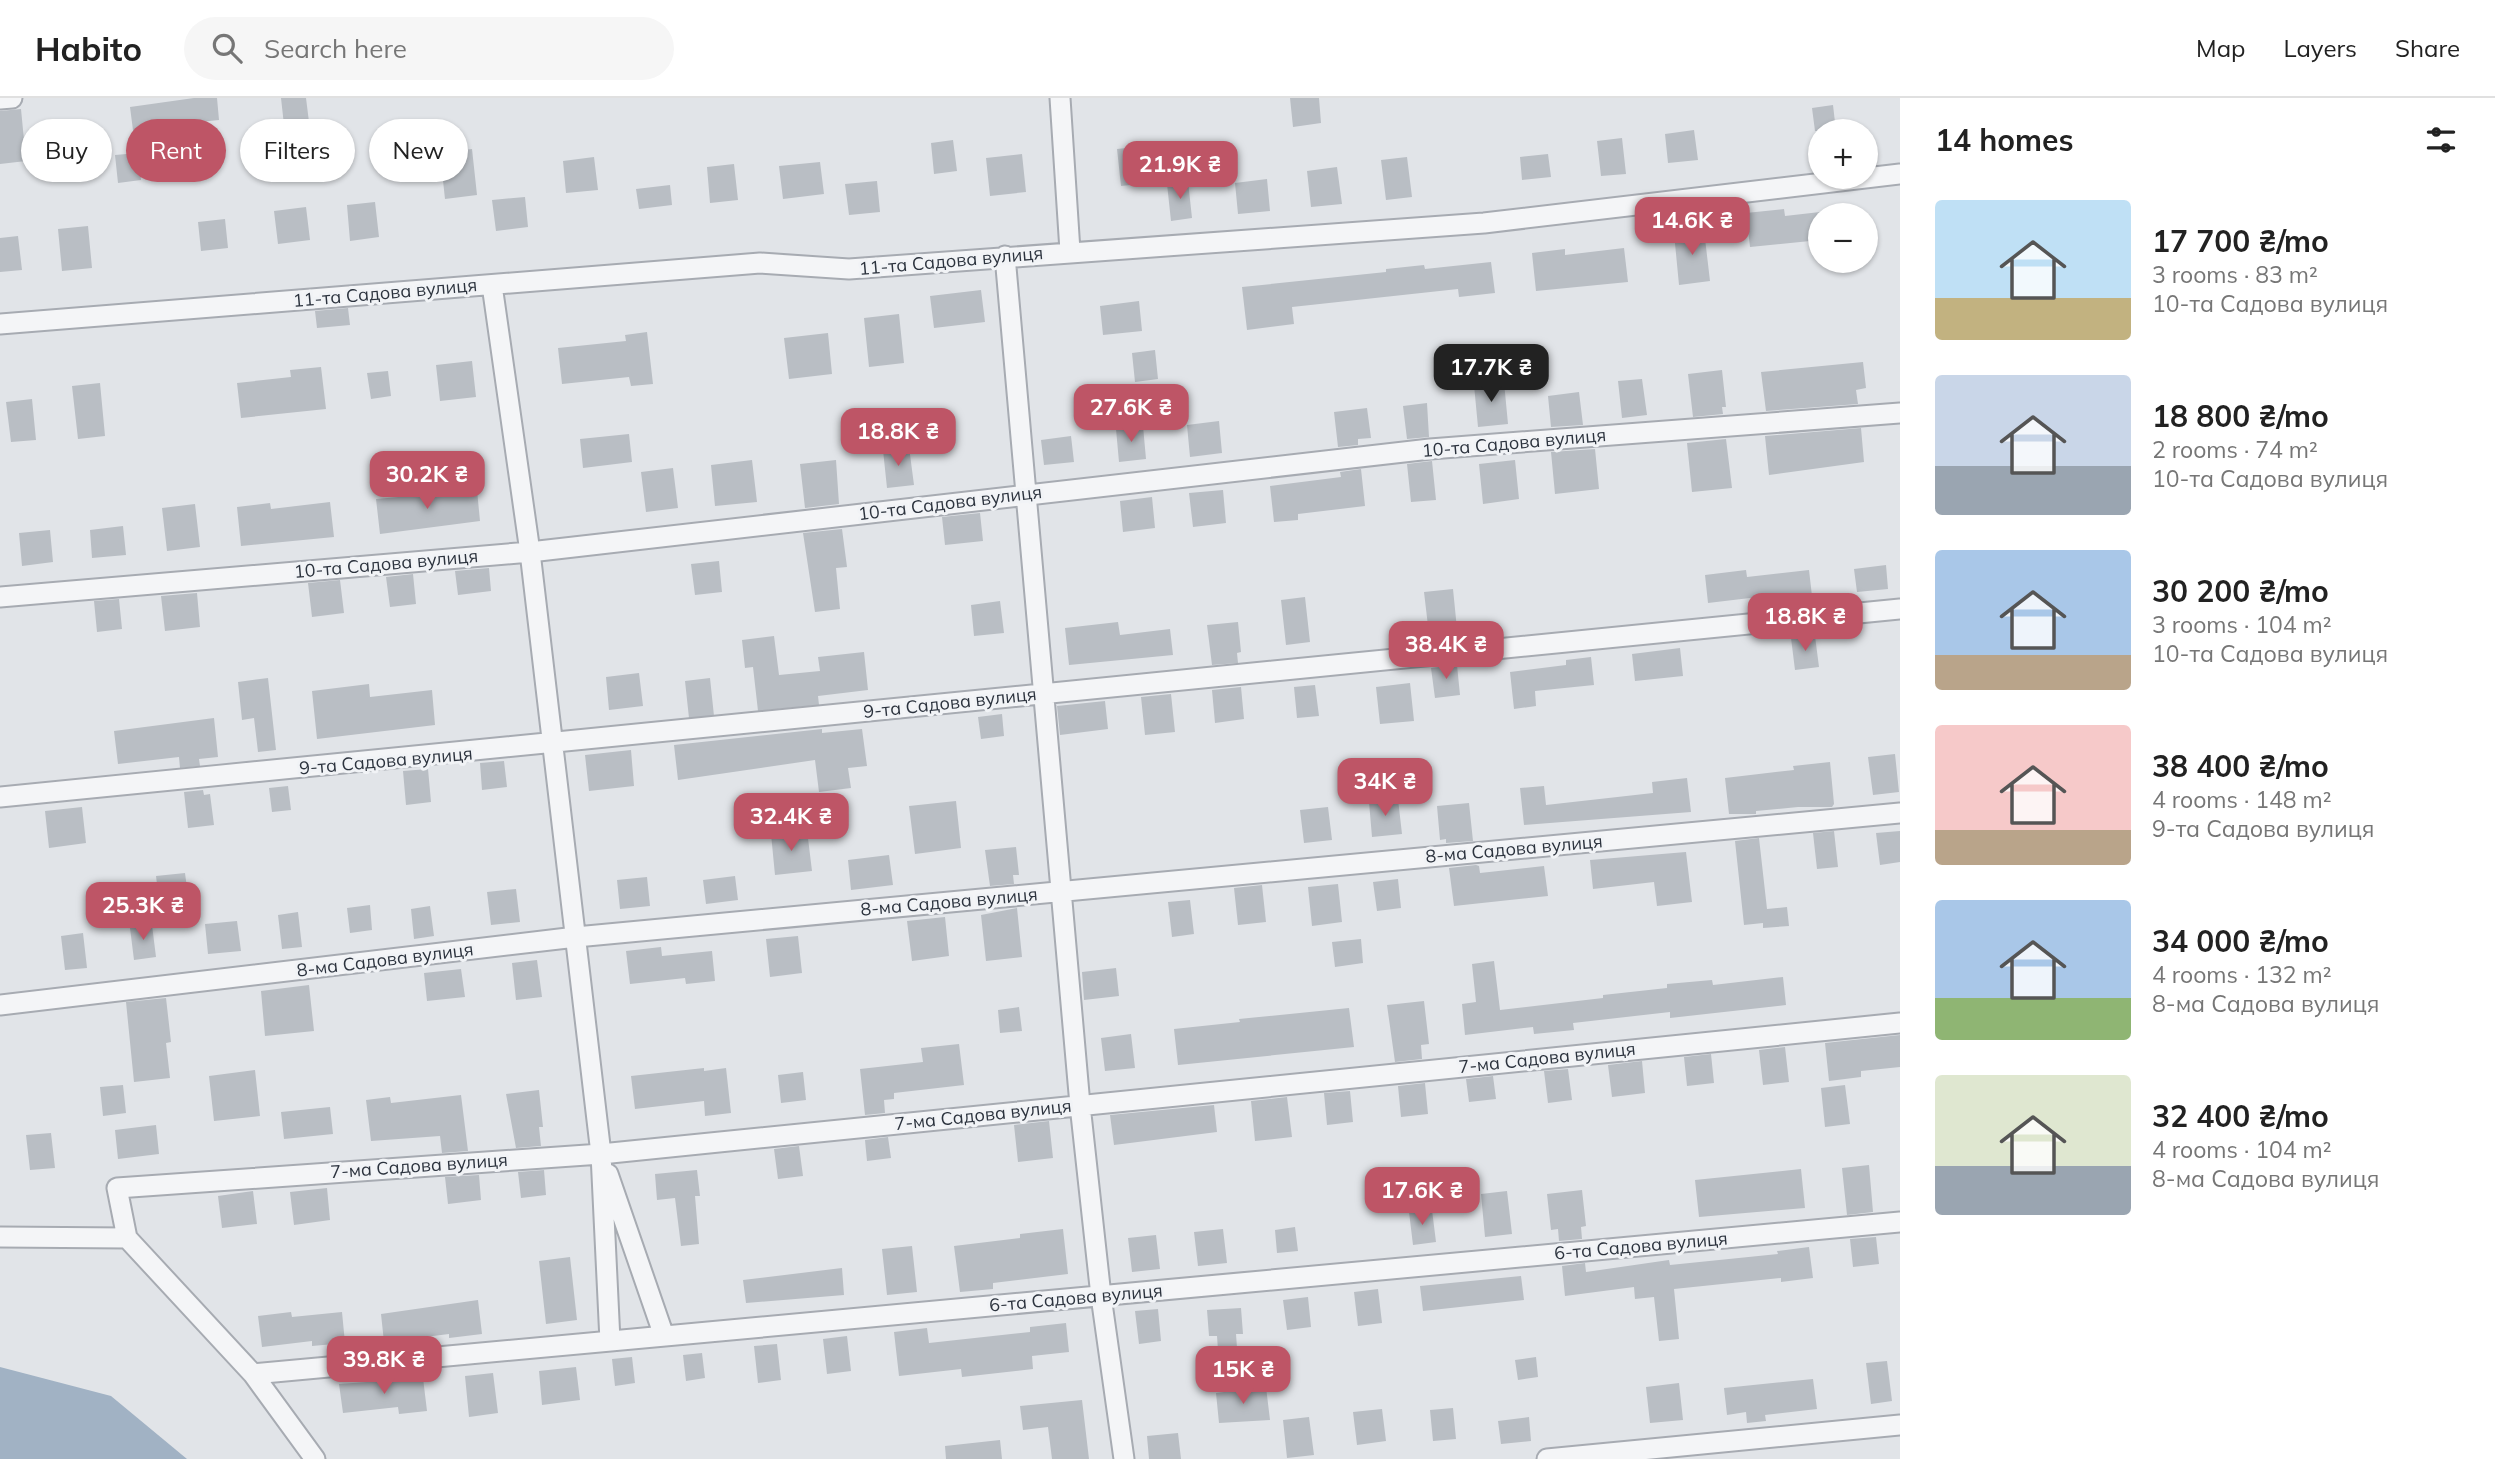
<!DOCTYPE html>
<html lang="en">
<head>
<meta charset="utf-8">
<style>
	body { margin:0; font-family:Mulish,sans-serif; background:#f6f6f6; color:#222; height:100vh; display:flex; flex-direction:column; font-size:26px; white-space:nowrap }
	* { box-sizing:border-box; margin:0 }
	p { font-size:23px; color:#767676 }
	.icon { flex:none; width:38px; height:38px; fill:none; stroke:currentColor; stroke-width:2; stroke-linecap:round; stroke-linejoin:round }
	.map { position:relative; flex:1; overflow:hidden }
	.details { display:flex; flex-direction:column; background:#fff; width:595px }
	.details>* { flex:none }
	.guide { position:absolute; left:21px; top:21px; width:665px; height:63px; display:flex; gap:14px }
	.controls { position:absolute; left:1808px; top:21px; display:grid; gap:14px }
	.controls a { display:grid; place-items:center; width:70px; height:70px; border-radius:50%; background:#fff; box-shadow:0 2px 5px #0004; font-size:35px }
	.price { position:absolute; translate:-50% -60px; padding:0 16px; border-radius:14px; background:#be5566; color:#fff; font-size:23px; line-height:46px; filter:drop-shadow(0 2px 4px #0008) }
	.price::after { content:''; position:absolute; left:50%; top:42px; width:21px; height:16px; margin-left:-10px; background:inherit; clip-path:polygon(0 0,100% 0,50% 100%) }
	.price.active { background:#222; color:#fff }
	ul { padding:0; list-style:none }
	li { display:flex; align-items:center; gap:21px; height:175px; padding:0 35px }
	li span { display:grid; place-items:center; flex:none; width:196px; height:140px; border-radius:7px; color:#555 }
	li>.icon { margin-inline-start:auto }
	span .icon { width:84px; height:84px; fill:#fffc; stroke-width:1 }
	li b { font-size:30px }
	h2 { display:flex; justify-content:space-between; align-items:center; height:84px; padding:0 35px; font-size:30px }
	.pill { padding:0 24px; border-radius:32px; background:#fff; box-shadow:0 2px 5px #0004; font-size:24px; line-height:63px }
	.pill.active { background:#be5566; color:#fff }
	header { display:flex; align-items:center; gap:42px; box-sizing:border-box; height:98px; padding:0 35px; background:#fff; border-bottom:2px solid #e0e0e0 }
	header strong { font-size:33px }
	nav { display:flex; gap:38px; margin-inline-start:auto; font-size:24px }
	.search { width:490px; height:63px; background:#f6f6f6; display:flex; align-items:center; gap:18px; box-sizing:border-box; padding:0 24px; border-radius:38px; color:#767676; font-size:26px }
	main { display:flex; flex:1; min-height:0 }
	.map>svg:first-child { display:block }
	.water { fill:#a1b2c4 }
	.building { fill:#b9bec4 }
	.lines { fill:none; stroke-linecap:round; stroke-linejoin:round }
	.street-casing { stroke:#a7abb2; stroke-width:23 }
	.street { stroke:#f4f5f7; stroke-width:19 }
	.labels { text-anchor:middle; stroke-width:6; stroke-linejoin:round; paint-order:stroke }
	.street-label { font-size:18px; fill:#2c333e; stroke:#f1f3f6 }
</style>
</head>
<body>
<header>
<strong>Habito</strong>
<div class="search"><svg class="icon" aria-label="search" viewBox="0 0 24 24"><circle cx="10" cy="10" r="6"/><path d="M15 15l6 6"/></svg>Search here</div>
<nav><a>Map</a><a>Layers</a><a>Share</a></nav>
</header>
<main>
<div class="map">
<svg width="1900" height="1361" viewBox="0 0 1900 1361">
	<rect width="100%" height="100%" fill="#e1e4e8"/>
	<path class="water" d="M0,1269l111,29 76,63h-187z"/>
	<path class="building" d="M194,0h23l2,22 -49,5 1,9 -37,4 -4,-31z
		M281,0h25l3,24 -25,3z
		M1290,0h29l2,25 -28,4z
		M1833,7l3,26h-21l-3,-23z
		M21,11l5,52 -26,3v-53z
		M1694,32l4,30 -30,3 -3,-29z
		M1622,40l4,36 -25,2 -4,-35z
		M953,42l4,31 -23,3 -3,-31z
		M1145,48l4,37 -28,3 -4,-37z
		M472,51l5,46 -32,4 -5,-46z
		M138,55l3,27 -23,3 -3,-28z
		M1022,56l4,38 -36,4 -4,-38z
		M1548,56l3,23 -29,3 -2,-23z
		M594,59l4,33 -32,3 -3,-32z
		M1407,59l5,40 -26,3 -5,-40z
		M820,64l4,32 -41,5 -4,-33z
		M734,66l4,36 -28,3 -3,-36z
		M1337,69l5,37 -31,3 -4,-36z
		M1267,81l3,32 -32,3 -3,-31z
		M877,83l3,31 -31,3 -4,-31z
		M1188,83l4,37 -21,3 -4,-37z
		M670,87l2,20 -33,4 -3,-20z
		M525,99l3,30 -32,4 -4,-31z
		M375,104l4,35 -29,4 -3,-36z
		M306,109l4,33 -32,4 -4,-33z
		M1784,111l1,7 35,-4v28l-70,7 -4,-34z
		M225,121l3,29 -27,3 -3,-29z
		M88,128l4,42 -30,3 -4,-42z
		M1704,132l6,51 -31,4 -5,-52z
		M18,138l4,34 -22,2v-34z
		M1624,150l4,34 -92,9 -4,-38 33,-4v6z
		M1491,164l4,31 -36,4 -1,-8 -166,18 2,17 -47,6 -5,-43 144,-15v-3l38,-4 1,4z
		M981,192l4,32 -51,6 -4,-32z
		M1139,203l3,30 -39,4 -3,-29z
		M348,210l2,17 -33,3 -2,-17z
		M899,216l5,49 -35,4 -5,-49z
		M647,234l6,52 -22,2 -2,-9 -67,7 -4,-36 68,-7 -1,-6z
		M828,235l4,41 -43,5 -5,-41z
		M1155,252l3,29 -23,3 -3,-29z
		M472,263l4,36 -36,4 -4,-36z
		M1863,264l3,26 -10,2 2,14 -92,7 -5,-39z
		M321,269l5,42 -85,9 -4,-35 54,-6 -1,-7z
		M1722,272l4,37h-4l1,7 -30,3 -5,-43z
		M388,273l3,25 -20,3 -4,-26z
		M1642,281l5,36 -25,3 -4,-37z
		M1504,284l4,42 -30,3 -4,-42z
		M100,285l5,53 -27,3 -6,-53z
		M1579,294l4,33 -32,2 -3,-31z
		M32,301l4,41 -25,2 -5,-40z
		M1427,305l2,34 -22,2 -4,-33z
		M1367,310l4,30 -13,1v6l-20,2 -4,-35z
		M1219,323l3,32 -32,4 -3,-32z
		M1143,328l3,33 -27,3 -3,-33z
		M1861,330l3,34 -95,13 -4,-39z
		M629,336l3,28 -49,6 -3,-29z
		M1071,338l3,26 -30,3 -3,-25z
		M1726,341l6,49 -40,4 -5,-49z
		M909,349l5,38 -27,3 -4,-38z
		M1595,351l4,40 -44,5 -4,-42z
		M752,362l5,42 -42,4 -4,-41z
		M836,362l3,44 -34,4 -5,-44z
		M1515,362l4,39 -36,5 -4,-40z
		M1432,363l4,39 -25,2 -4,-38z
		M673,370l5,40 -32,4 -5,-40z
		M1361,371l4,37 -67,8v6l-24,2 -4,-36 71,-9 -1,-5z
		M477,392l3,31 -100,13 -4,-35z
		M1223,392l3,33 -33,4 -4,-34z
		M1152,399l3,31 -32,4 -3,-31z
		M330,404l4,35 -93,9 -4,-39 33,-4 1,6z
		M195,406l5,43 -33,4 -5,-43z
		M980,415l3,28 -38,4 -3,-28z
		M123,428l3,29 -34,3 -2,-28z
		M842,431l5,38 -11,1 4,41 -25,3 -12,-79z
		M50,432l3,32 -31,4 -3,-33z
		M719,463l3,31 -27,3 -4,-31z
		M1886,467l2,24 -31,3 -3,-23z
		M489,470l2,23 -33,4 -3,-24z
		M1746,472l1,7 62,-7 3,26 -36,4 -1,-5 -67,8 -3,-28z
		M413,476l3,30 -26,3 -4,-30z
		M340,482l4,33 -32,4 -4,-34z
		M1453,491l4,40h-4l1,12 -24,2 -6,-51z
		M197,495l3,34 -35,4 -4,-35z
		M1305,499l5,45 -24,3 -5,-45z
		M119,501l3,30 -25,3 -3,-31z
		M1000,503l4,32 -30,3 -3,-31z
		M1118,524l2,13 50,-6 3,26 -104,10 -4,-37z
		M1238,524l3,30 -4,1 1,10 -26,2 -5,-40z
		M774,538l5,39 41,-4 -2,-14 46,-5 4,38 -50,6 1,9 -61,6 -5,-44 -8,1 -3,-28z
		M1815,538l4,31 -24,3 -4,-32z
		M1680,550l3,28 -48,5 -3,-27z
		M1591,559l3,28 -59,6 1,15 -22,3 -4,-37 56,-7v-5z
		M1457,567l3,30 -25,3 -4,-30z
		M639,575l4,33 -34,4 -3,-33z
		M268,580l8,72 -18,2 -4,-34 -12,2 -4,-38z
		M710,580l4,38 -25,2 -4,-37z
		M1410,585l4,38 -34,3 -4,-37z
		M369,586l1,13 62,-7 3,35 -118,14 -5,-48z
		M1315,587l4,31 -22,2 -3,-31z
		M1241,589l3,32 -29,4 -3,-33z
		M1171,596l4,38 -30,3 -4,-38z
		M1105,603l3,28 -48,6 -3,-29z
		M1002,616l2,22 -23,3 -3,-22z
		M214,620l4,39 -19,2 1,7 -20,2 -1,-11 -61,7 -4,-33z
		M822,631v4l40,-4 5,37 -19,2 3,20 -32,4 -4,-32 -137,20 -4,-35z
		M631,652l3,36 -45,5 -4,-36z
		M1895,656l4,38 -26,3 -5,-38z
		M504,663l3,26 -25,3 -2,-27z
		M1830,664l4,42 -2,3h-34l-42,4v3h-27l-4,-36 69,-8 -1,-4z
		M428,671l3,33 -25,3 -3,-34z
		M1687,680l4,34 -167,13 -4,-37 24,-2 2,19 107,-12 -1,-11z
		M288,688l3,24 -19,2 -3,-24z
		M203,692l1,5 6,-1 4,31 -26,3 -4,-36z
		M1398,701l4,35 -30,3 -3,-35z
		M956,703l5,47 -46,6 -6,-48z
		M1469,705l4,38 -27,2v-4l-6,1 -3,-34z
		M82,709l4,36 -37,5 -4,-37z
		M1328,709l4,33 -28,3 -4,-33z
		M807,732l5,41 -37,4 -4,-41z
		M1834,733l4,36 -21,2 -4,-36z
		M1900,733v31l-20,3 -4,-32z
		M1759,740l8,71 20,-2 2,19 -26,2v-5l-19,2 -9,-84z
		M1016,749l3,28h-6l1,9 -24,2 -5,-36z
		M1686,754l6,50 -35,4 -3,-24 -61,7 -3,-29z
		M889,757l4,30 -42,5 -3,-30z
		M1476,767l3,1 1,7 64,-7 4,30 -94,10 -5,-38z
		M185,775l3,23 -29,4 -3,-24z
		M735,778l3,24 -32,4 -3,-24z
		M647,779l3,29 -30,3 -3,-29z
		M1398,781l3,29 -24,3 -4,-29z
		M1338,786l4,38 -30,4 -4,-39z
		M1262,787l4,37 -28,3 -4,-37z
		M516,791l4,33 -29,3 -4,-33z
		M1190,802l4,34 -22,3 -4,-35z
		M370,807l2,25 -22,3 -3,-25z
		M430,808l4,30 -20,3 -3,-30z
		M1017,810l5,49 -36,4 -5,-46z
		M298,814l4,35 -20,2 -4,-34z
		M945,819l4,39 -37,5 -5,-40z
		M237,823l4,30 -33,3 -3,-30z
		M152,827l4,32 -22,3 -4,-32z
		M83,835l4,35 -22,2 -4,-34z
		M798,838l4,37 -32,4 -4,-38z
		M1361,841l2,24 -28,4 -3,-25z
		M661,849l1,9 50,-5 3,30 -29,3 -1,-6 -55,6 -4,-33z
		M537,862l5,37 -26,3 -4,-37z
		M1494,863l6,49 103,-12v-3l64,-7v-4l45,-4 1,5 70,-8 3,28 -116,13v-6l-97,11 1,7 -40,4 -1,-7 -68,8 -3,-31 14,-2 -4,-38z
		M1116,870l3,28 -35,4 -2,-28z
		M461,871l4,28 -38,4 -3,-28z
		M309,887l5,46 -49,5 -4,-45z
		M166,900l5,44 -5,1 4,35 -36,4 -8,-80z
		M1424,903l5,43 -8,1 1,14 -27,3 -8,-57z
		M1019,909l3,24 -22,2 -2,-23z
		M1349,910l5,39 -176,18 -4,-36 66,-7 -1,-3z
		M1131,936l4,34 -30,3 -4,-33z
		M1900,937v32l-39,4v6l-32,4 -4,-38z
		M959,946l5,41 -70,8v6l-10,1 1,13 -20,2 -5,-46 63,-7 -2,-14z
		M1785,949l4,35 -26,3 -4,-35z
		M1711,956l3,29 -27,3 -3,-29z
		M1642,963l3,32 -33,4 -4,-32z
		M704,970v3l22,-3 5,45 -26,3 -1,-15 -69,8 -4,-33z
		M1568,971l4,31 -24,3 -4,-32z
		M255,972l5,46 -46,5 -5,-45z
		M803,974l3,28 -25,3 -3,-28z
		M1493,978l3,23 -27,3 -3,-23z
		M1425,985l3,31 -27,3 -3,-31z
		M123,987l3,28 -23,3 -3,-29z
		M1845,987l5,39 -25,3 -4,-39z
		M539,992l4,37h-4l2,19 -25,2 -10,-54z
		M1350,993l3,31 -26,3 -3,-32z
		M461,997l7,56 -26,2 -2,-17 -69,5 -5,-41 24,-3 1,6z
		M1287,999l5,40 -37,4 -4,-40z
		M1214,1007l3,27 -103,13 -4,-30z
		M330,1009l3,27 -49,5 -3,-27z
		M1049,1023l4,37 -35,4 -4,-37z
		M156,1027l3,29 -41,5 -3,-29z
		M51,1035l4,35 -25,2 -4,-35z
		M888,1039l3,21 -24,3 -2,-21z
		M799,1048l4,30 -25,3 -4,-30z
		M1869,1067l4,47 -26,3 -5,-47z
		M1801,1071l4,39 -106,9 -4,-37z
		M544,1072l2,25 -25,3 -3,-26z
		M697,1072l3,26h-5l4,48 -18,2 -6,-48 -18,2 -2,-26z
		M479,1077l2,25 -33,4 -3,-27z
		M327,1090l3,32 -36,5 -4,-33z
		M1582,1092l4,36 -5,1 1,12 -23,2 -1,-12 -7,1 -4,-36z
		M253,1093l4,33 -35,4 -4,-32z
		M1507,1093l5,43 -27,3 -4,-43z
		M1432,1112l4,32 -23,3 -4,-33z
		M1295,1129l3,24 -21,2 -2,-23z
		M1063,1131l5,45 -75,9v6l-33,3 -6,-46 66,-8v-4z
		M1223,1131l4,34 -29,3 -4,-34z
		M1156,1137l4,34 -28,3 -4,-34z
		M1876,1139l3,27 -26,3 -3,-28z
		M912,1148l5,46 -30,3 -5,-46z
		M1809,1149l4,31 -32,4v-4l-107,11 5,50 -20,2 -5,-44 -19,2 -1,-12 -69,9 -3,-30 23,-3 1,9 83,-12 1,5 108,-11 -1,-3z
		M570,1159l7,63 -31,4 -7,-63z
		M842,1170l2,27 -98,8 -3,-23z
		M1521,1178l3,24 -101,11 -3,-25z
		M1378,1191l4,34 -24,3 -4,-34z
		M1308,1199l3,30 -24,3 -4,-30z
		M478,1202l4,34 -33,4v-4l-65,8 -3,-28z
		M1241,1210l2,26h-7l1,14 -19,2 -1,-14h-8l-2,-26z
		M1158,1211l3,32 -22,3 -4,-33z
		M291,1214l1,5 50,-5 3,31 -33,3v-5l-50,6 -4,-31z
		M1066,1225l3,29 -37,4 1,13 -71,8 -1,-8 -62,7 -5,-44 33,-4 2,15 101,-11v-5z
		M847,1238l4,35 -24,3 -4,-35z
		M777,1246l4,36 -23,3 -4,-37z
		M702,1255l3,25 -19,3 -3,-26z
		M632,1259l3,26 -20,3 -3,-27z
		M1536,1259l2,20 -20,3 -3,-20z
		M1887,1263l5,40 -21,3 -5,-41z
		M576,1269l4,33 -38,5 -3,-34z
		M493,1275l5,40 -29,4 -4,-41z
		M423,1280l4,33 -28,3 -1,-7 -55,6 -4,-29z
		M1813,1281l4,30 -52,6 1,6 -19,2 -1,-11 -19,3 -3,-27z
		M1679,1285l4,37 -33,3 -4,-36z
		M1266,1289l4,33 -51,3 -3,-30z
		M1082,1302l7,59h-37l-4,-32 -25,3 -3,-24z
		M1453,1310l3,31 -23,2 -3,-31z
		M1382,1311l4,32 -29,4 -4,-33z
		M1309,1319l5,38 -27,3 -4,-38z
		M1529,1319l2,24 -30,3 -3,-23z
		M1178,1335l3,26h-32l-2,-23z
		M1000,1342l2,19h-56l-1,-13z"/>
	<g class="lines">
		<defs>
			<path id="street" d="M1060,0l10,153
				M0,1l12,-1
				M1005,158l75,849 21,191 23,163
				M492,187l38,267 71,602 9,187
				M0,226l760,-61 89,6 635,-46 416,-49
				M0,499l530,-45 900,-103 470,-36
				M0,699c634,-59 1267,-126 1900,-188
				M0,907l576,-68 1324,-124
				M608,1076l56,162
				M0,1139l127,1 126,136 62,85
				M127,1140l-10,-50 484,-34 1299,-131
				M253,1276l1647,-152
				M1547,1361l353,-34"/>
		</defs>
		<use href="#street" class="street-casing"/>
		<use href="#street" class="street"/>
	</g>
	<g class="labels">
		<g class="street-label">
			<text transform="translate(951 163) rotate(-5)" y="6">11-та Садова вулиця</text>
			<text transform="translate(385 195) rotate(-5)" y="6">11-та Садова вулиця</text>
			<text transform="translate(1514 345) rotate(-5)" y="6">10-та Садова вулиця</text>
			<text transform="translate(950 405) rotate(-7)" y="6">10-та Садова вулиця</text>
			<text transform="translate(386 466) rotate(-5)" y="6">10-та Садова вулиця</text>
			<text transform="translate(950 605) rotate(-6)" y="6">9-та Садова вулиця</text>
			<text transform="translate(386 663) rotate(-5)" y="6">9-та Садова вулиця</text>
			<text transform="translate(1514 751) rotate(-5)" y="6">8-ма Садова вулиця</text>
			<text transform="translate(949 804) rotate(-5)" y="6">8-ма Садова вулиця</text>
			<text transform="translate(385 862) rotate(-7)" y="6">8-ма Садова вулиця</text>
			<text transform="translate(1547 960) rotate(-6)" y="6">7-ма Садова вулиця</text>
			<text transform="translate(983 1017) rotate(-6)" y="6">7-ма Садова вулиця</text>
			<text transform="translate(419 1068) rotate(-4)" y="6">7-ма Садова вулиця</text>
			<text transform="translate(1641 1148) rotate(-5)" y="6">6-та Садова вулиця</text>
			<text transform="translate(1076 1200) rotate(-5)" y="6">6-та Садова вулиця</text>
		</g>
	</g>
</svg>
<div class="controls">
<a>+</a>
<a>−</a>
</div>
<b class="price" style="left:1180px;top:103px">21.9K ₴</b>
<b class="price" style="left:1692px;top:159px">14.6K ₴</b>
<b class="price active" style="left:1491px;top:306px">17.7K ₴</b>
<b class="price" style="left:1131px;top:346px">27.6K ₴</b>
<b class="price" style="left:898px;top:370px">18.8K ₴</b>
<b class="price" style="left:427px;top:413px">30.2K ₴</b>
<b class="price" style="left:1805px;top:555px">18.8K ₴</b>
<b class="price" style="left:1446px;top:583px">38.4K ₴</b>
<b class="price" style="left:1385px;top:720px">34K ₴</b>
<b class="price" style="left:791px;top:755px">32.4K ₴</b>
<b class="price" style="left:143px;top:844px">25.3K ₴</b>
<b class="price" style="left:1422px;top:1129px">17.6K ₴</b>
<b class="price" style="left:384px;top:1298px">39.8K ₴</b>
<b class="price" style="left:1243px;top:1308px">15K ₴</b>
<div class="guide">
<a class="pill">Buy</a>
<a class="pill active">Rent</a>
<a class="pill">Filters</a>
<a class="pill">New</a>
</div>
</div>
<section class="details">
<h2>14 homes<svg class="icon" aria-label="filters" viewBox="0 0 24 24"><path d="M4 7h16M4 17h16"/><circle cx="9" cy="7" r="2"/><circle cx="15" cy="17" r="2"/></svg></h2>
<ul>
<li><span style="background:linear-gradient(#bfe0f5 70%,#c2b280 0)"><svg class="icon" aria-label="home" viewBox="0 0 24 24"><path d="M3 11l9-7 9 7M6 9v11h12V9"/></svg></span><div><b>17 700 ₴/mo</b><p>3 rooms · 83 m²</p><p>10-та Садова вулиця</p></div></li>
<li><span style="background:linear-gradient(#c9d6e8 65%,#9aa5b1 0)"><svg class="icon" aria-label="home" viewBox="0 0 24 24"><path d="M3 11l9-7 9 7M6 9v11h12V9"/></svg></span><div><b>18 800 ₴/mo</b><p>2 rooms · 74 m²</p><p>10-та Садова вулиця</p></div></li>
<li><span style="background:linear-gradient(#a9c7e8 75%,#b9a48a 0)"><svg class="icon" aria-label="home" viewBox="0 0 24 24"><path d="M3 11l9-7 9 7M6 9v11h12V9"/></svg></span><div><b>30 200 ₴/mo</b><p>3 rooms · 104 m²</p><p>10-та Садова вулиця</p></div></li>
<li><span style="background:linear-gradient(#f6c9c9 75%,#b9a48a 0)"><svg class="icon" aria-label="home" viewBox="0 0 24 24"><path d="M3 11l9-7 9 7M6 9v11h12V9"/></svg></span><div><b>38 400 ₴/mo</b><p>4 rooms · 148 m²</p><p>9-та Садова вулиця</p></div></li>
<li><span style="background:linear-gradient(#a9c7e8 70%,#8fb573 0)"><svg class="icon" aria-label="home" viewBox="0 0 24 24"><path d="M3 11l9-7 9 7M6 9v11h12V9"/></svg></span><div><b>34 000 ₴/mo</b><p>4 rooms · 132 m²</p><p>8-ма Садова вулиця</p></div></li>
<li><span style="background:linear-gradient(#dfe7d0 65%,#9aa5b1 0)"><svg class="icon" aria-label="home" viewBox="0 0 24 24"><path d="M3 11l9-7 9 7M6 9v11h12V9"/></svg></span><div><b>32 400 ₴/mo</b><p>4 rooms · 104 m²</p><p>8-ма Садова вулиця</p></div></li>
</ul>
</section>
</main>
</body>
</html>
